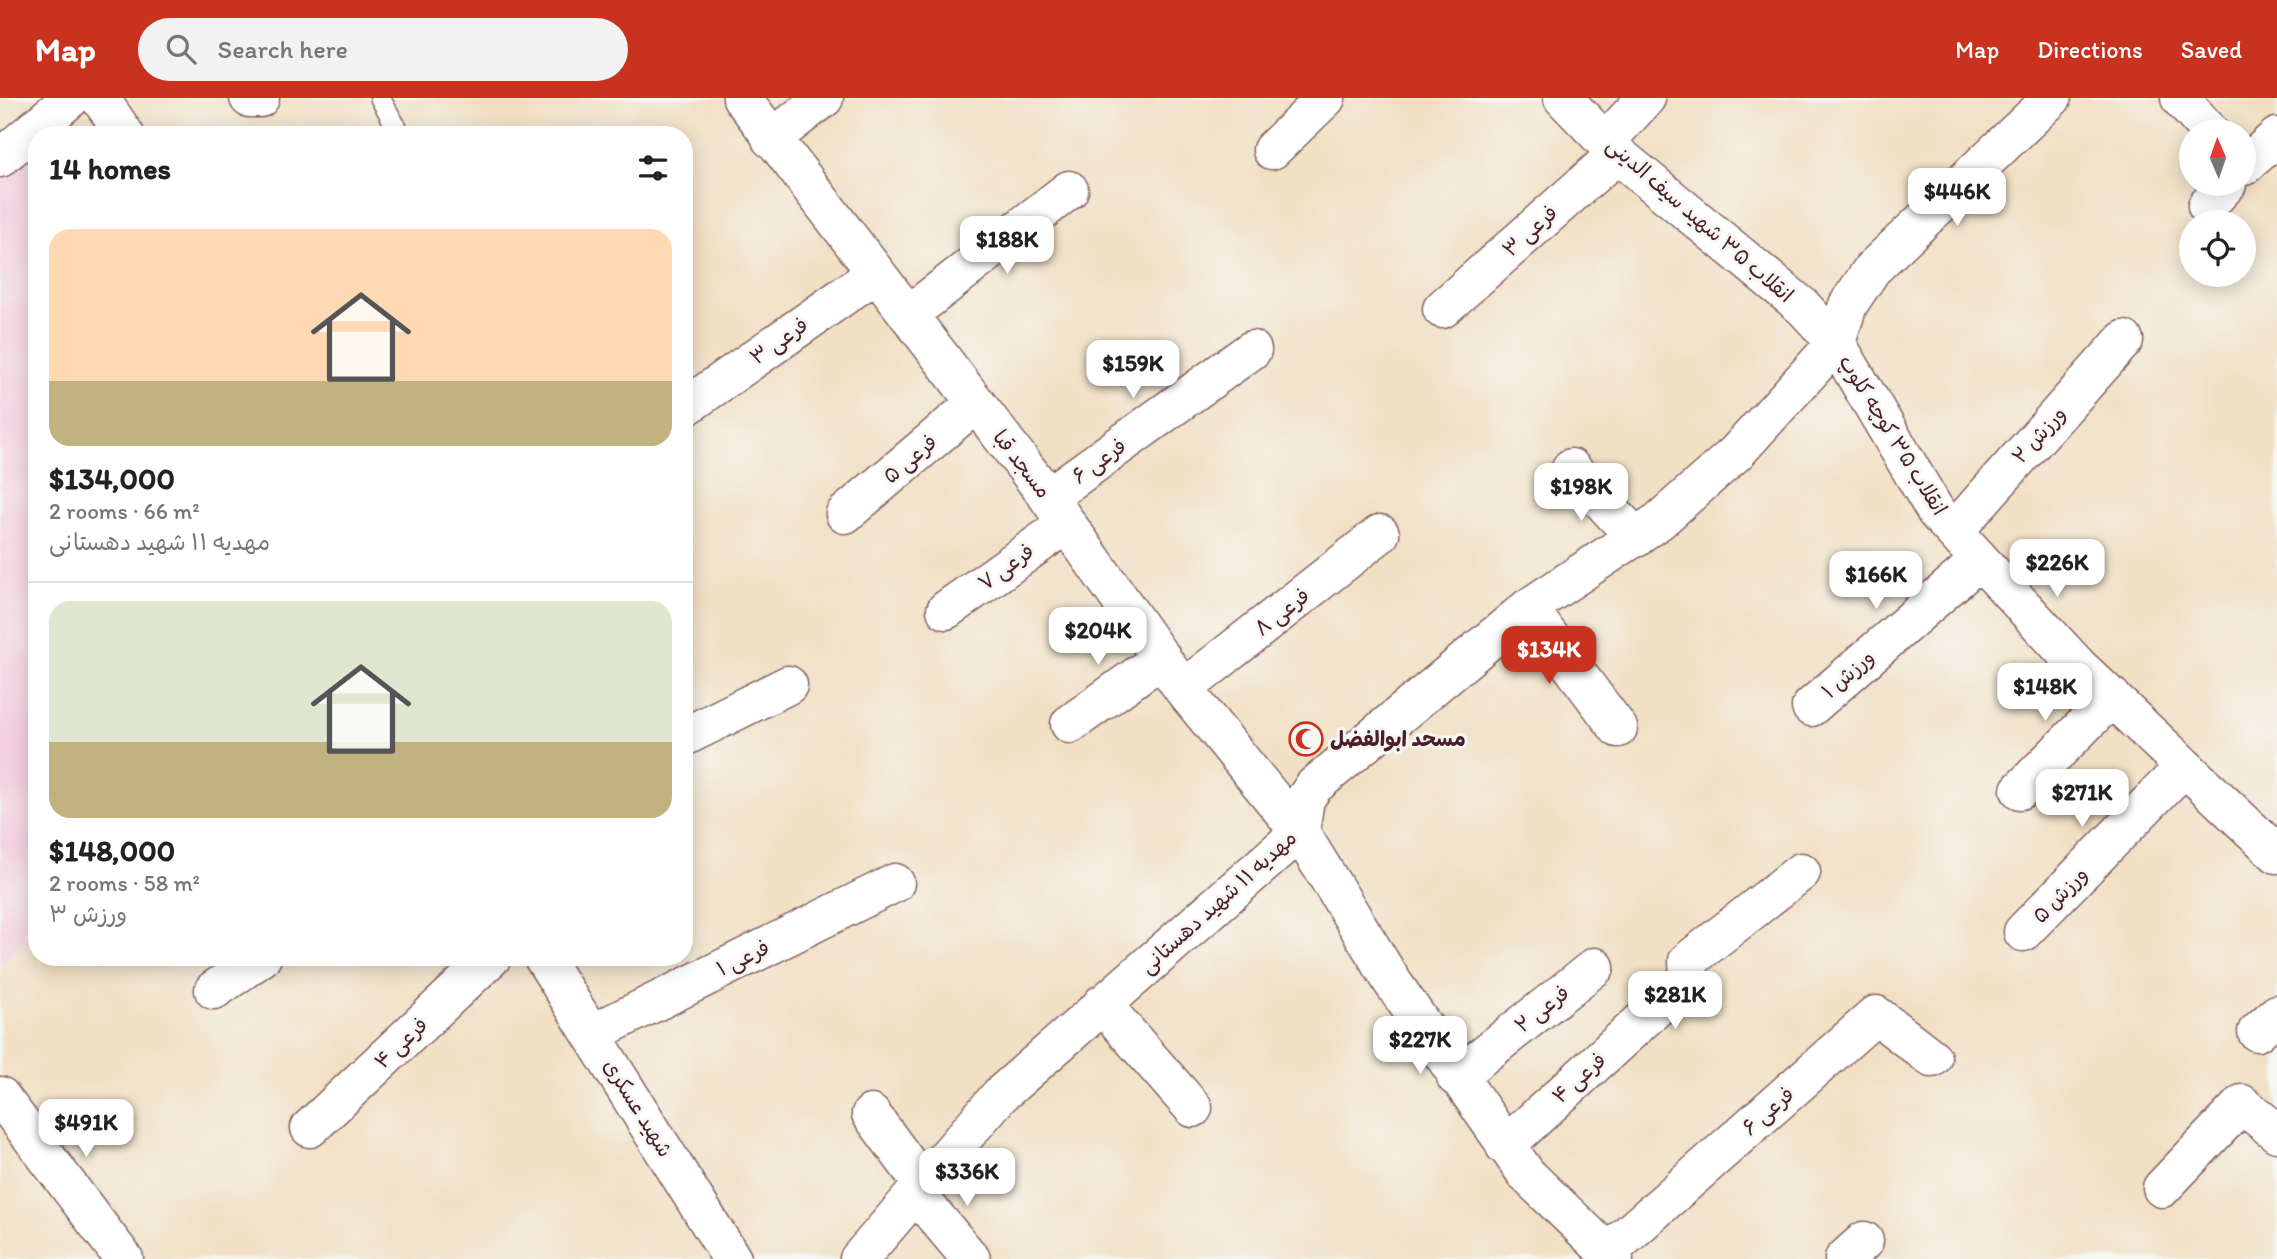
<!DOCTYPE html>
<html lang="en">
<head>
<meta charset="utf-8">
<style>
	body { margin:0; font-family:Itim,"Playpen Sans Arabic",sans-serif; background:#f2f2f2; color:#222; height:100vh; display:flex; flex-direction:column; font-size:26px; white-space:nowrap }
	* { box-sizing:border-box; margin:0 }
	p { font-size:23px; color:#767676 }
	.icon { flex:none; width:38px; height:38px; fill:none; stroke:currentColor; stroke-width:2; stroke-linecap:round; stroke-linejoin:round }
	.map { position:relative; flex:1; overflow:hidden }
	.details { position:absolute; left:28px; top:28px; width:665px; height:840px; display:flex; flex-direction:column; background:#fff; border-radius:28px; box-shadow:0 4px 18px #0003 }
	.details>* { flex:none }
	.needle { width:46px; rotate:358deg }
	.fabs { position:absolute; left:2179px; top:21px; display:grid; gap:14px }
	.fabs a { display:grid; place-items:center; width:77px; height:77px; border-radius:50%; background:#fff; box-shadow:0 4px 18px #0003; font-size:35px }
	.price { position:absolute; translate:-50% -60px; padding:0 16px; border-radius:14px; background:#fff; color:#222; font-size:23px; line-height:46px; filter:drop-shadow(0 2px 4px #0008) }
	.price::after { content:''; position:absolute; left:50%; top:42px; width:21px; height:16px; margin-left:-10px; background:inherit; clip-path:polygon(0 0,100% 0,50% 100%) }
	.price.selected { background:#c8321e; color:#fff }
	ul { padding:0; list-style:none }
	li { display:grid; align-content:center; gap:14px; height:371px; padding:0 21px }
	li+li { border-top:2px solid #e0e0e0 }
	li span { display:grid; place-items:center; height:217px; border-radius:21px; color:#555 }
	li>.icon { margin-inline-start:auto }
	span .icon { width:126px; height:126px; fill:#fffc; stroke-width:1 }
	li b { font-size:30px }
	h2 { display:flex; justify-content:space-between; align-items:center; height:84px; padding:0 21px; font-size:30px }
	header { display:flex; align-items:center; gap:42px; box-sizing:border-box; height:98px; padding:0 35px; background:#c8321e; color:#fff }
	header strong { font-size:33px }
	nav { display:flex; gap:38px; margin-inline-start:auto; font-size:24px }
	.search { width:490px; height:63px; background:#f2f2f2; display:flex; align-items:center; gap:18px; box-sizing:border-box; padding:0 24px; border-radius:38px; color:#767676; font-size:26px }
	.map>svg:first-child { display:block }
	.built { fill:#f3cfdf }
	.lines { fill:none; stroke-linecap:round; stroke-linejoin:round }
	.lane-casing { stroke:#846361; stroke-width:22 }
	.street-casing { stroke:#846361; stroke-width:41 }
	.lane { stroke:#fff; stroke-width:19 }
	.street { stroke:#fff; stroke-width:38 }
	.labels { text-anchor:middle; stroke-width:6; stroke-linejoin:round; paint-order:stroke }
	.street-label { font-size:21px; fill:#4a1f2b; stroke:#f6f6f2 }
	.poi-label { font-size:21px; font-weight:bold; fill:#4a1f2b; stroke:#f6f6f2; text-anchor:start }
</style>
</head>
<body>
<header>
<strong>Map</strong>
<div class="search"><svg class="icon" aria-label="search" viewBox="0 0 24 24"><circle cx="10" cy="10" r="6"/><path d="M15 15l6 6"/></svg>Search here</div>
<nav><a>Map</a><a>Directions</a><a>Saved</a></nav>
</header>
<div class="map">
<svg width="2277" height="1161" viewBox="0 0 2277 1161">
	<rect width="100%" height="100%" fill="#f6f6f2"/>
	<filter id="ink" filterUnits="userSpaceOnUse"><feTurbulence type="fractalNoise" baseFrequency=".0143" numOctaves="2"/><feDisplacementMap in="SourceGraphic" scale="14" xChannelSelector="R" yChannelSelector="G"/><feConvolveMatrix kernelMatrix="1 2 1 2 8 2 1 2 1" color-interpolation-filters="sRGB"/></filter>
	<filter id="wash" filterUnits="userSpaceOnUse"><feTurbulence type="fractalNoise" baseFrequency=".00686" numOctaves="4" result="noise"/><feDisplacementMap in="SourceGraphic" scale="28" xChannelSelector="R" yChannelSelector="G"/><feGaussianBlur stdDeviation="1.57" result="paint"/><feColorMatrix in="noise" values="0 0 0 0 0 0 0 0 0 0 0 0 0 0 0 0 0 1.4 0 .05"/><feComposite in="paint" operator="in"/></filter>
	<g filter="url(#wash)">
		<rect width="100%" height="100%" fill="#f1e0c4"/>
		<path class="built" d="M60,13l12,24h-35v377l-37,26v-374z
			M37,415v420l-37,30v-423z"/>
	</g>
	<g filter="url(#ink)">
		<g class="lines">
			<defs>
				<path id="lane" d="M380,0l21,37"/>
				<path id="street" d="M100,0l25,37
					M249,0h11
					M742,0l306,399 135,192 117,143 93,151 134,192 87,84
					M1563,0l54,56 186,153 33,36 100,169 142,154 199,188
					M2180,0l29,33
					M771,41l53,-41
					M1607,42l39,-42
					M1272,52l54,-52
					M0,60l71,-60
					M2244,68l33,-29
					M2207,108l20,-22
					M1442,211l175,-155
					M908,217l161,-125
					M684,310l191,-134
					M1571,370l65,70
					M1048,399l204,-147
					M845,416l130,-110
					M1954,433l170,-191
					M1528,510l90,120
					M946,512l121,-86
					M1183,591l197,-155
					M1811,609l169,-147
					M1070,626l92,-66
					M684,639l104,-52
					M2020,692l92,-93
					M2023,834l161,-165
					M543,859l189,302
					M214,892l48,-33
					M1102,906l91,104
					M2257,934l20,-18
					M591,936l304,-151
					M1456,979l139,-110
					M0,998l124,163
					M871,1016l53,72
					M310,1030l182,-171
					M1505,1048l184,-168 -1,-17 113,-89
					M2162,1090l80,-84 35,29
					M917,1097l54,64
					M1607,1155l269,-238 56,43
					M859,1161l141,-164 300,-263 5,-33 9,-13 214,-178 131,-87 77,-68 100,-110 12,-38 24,-36 180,-171
					M1844,1161l20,-18"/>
			</defs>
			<use href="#lane" class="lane-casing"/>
			<use href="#street" class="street-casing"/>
			<use href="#lane" class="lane"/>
			<use href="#street" class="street"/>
		</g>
	</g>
	<defs>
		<symbol id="mosque-ring" viewBox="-11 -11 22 22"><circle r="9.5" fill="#f6f6f2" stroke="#c8321e" stroke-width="1.5"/><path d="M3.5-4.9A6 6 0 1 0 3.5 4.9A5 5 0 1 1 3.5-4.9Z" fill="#c8321e"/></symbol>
	</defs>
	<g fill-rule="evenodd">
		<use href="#mosque-ring" x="1287" y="622" width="38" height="38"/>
	</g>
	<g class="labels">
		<g class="street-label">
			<text transform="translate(1700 122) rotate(41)" y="7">انقلاب ۳۵ شهید سیف الدینی</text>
			<text transform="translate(1530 133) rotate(-42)" y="7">فرعی ۳</text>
			<text transform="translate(779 243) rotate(-35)" y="7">فرعی ۳</text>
			<text transform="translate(1893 337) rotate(58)" y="7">انقلاب ۳۵ کوچه کلوپ</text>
			<text transform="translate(2039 337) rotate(-48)" y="7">ورزش ۲</text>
			<text transform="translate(910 361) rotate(-40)" y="7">فرعی ۵</text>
			<text transform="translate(1099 363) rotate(-36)" y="7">فرعی ۶</text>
			<text transform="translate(1022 366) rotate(52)" y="7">مسجد قبا</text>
			<text transform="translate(1006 469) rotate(-36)" y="7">فرعی ۷</text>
			<text transform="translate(1282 514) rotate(-38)" y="7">فرعی ۸</text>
			<text transform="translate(1848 576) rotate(-41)" y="7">ورزش ۱</text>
			<text transform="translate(2060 797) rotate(-46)" y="7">ورزش ۵</text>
			<text transform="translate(1218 804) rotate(-42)" y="7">مهدیه ۱۱ شهید دهستانی</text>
			<text transform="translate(743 860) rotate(-26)" y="7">فرعی ۱</text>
			<text transform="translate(1542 911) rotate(-38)" y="7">فرعی ۲</text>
			<text transform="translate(401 945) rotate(-43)" y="7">فرعی ۴</text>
			<text transform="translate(1579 980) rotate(-42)" y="7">فرعی ۴</text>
			<text transform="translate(638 1010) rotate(58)" y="7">شهید عسکری</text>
			<text transform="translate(1768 1013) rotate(-41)" y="7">فرعی ۶</text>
		</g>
		<g class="poi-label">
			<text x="1330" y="648">مسحد ابوالفضل</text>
		</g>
	</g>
</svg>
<div class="fabs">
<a><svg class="needle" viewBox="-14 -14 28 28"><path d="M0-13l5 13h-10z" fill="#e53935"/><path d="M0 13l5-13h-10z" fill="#767676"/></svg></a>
<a><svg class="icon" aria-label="locate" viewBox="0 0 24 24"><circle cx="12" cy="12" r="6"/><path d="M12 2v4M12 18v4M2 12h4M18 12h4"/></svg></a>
</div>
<b class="price" style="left:1957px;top:130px">$446K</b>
<b class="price" style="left:1007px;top:178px">$188K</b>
<b class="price" style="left:1133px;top:302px">$159K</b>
<b class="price" style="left:1581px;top:425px">$198K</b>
<b class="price" style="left:2057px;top:501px">$226K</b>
<b class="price" style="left:1876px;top:513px">$166K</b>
<b class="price" style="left:1098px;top:569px">$204K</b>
<b class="price selected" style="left:1549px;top:588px">$134K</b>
<b class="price" style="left:2045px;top:625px">$148K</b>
<b class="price" style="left:2082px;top:731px">$271K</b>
<b class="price" style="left:1675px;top:933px">$281K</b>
<b class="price" style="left:1420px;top:978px">$227K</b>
<b class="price" style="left:86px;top:1061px">$491K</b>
<b class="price" style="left:967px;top:1110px">$336K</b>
<section class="details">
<h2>14 homes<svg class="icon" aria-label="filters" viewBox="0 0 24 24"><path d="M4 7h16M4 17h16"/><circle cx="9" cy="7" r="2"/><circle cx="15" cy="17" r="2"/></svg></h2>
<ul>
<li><span style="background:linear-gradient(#ffd9b3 70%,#c2b280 0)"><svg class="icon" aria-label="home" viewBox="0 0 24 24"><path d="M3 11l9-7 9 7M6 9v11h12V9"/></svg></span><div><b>$134,000</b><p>2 rooms · 66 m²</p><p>مهدیه ۱۱ شهید دهستانی</p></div></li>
<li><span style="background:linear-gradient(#dfe7d0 65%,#c2b280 0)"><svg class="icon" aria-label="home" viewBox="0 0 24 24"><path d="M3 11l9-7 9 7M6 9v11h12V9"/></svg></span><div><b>$148,000</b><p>2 rooms · 58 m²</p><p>ورزش ۳</p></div></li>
</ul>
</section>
</div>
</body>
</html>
